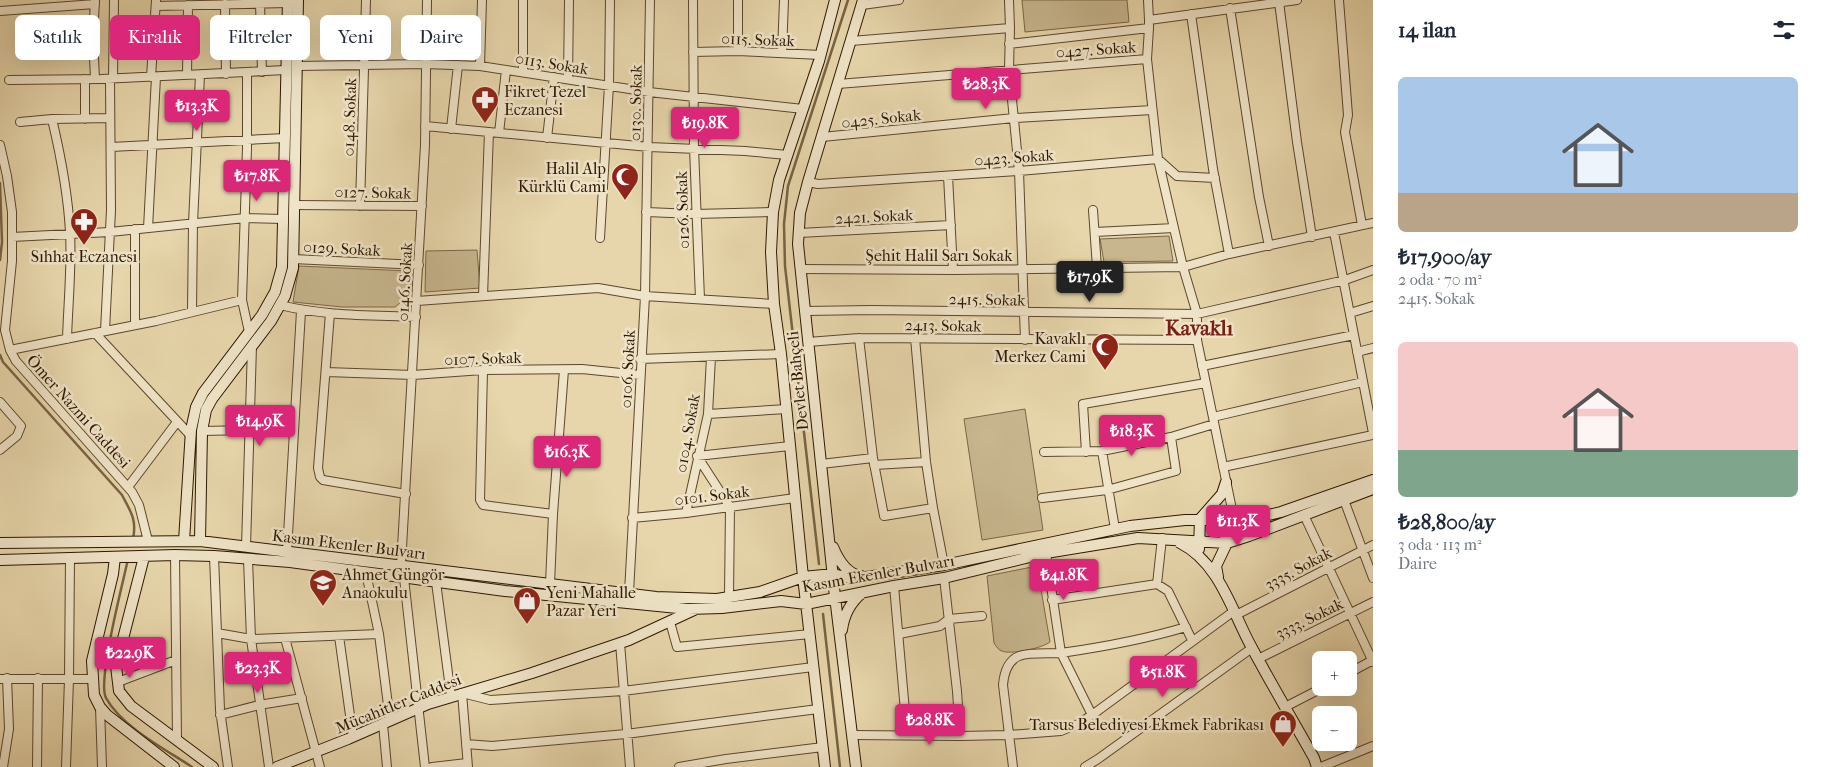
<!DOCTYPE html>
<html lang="tr">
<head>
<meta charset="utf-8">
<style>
	body { margin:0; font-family:"IM FELL French Canon",serif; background:#f6f6f7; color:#1f2937; height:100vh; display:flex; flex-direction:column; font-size:19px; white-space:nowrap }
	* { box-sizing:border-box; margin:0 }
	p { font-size:16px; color:#747a83 }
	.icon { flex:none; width:28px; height:28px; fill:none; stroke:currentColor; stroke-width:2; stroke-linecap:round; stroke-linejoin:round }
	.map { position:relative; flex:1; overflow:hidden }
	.details { display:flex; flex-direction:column; background:#fff; width:450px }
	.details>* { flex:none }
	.banner { position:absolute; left:15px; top:15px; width:475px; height:45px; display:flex; gap:10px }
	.fabs { position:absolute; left:1312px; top:651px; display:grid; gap:10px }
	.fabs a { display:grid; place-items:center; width:45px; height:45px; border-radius:8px; background:#fff; box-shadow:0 5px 20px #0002; font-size:25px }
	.price { position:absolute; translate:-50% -42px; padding:0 11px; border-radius:5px; background:#db2777; color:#fff; font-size:16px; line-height:32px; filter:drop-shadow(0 1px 2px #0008) }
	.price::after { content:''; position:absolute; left:50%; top:30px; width:15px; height:11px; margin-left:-8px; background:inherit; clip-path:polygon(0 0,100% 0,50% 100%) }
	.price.current { background:#222; color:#fff }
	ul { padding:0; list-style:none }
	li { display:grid; align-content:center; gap:10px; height:265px; padding:0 25px }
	li span { display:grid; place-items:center; height:155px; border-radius:8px; color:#555 }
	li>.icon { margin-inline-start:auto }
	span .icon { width:90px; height:90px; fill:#fffc; stroke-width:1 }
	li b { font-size:21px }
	h2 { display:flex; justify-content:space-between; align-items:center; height:60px; padding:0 25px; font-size:21px }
	.pill { padding:0 18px; border-radius:8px; background:#fff; box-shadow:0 5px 20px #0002; font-size:18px; line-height:45px }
	.pill.current { background:#db2777; color:#fff }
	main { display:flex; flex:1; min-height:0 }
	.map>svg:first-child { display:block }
	.green { fill:#c7b68e; stroke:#7a6647 }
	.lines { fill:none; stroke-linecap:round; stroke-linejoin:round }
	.stream { stroke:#776344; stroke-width:2.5 }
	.street-casing { stroke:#5c472b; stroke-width:10 }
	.secondary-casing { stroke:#2d1700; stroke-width:12 }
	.street { stroke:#efe4c8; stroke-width:8 }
	.secondary { stroke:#efe4c8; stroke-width:10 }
	.labels { text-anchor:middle; stroke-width:5; stroke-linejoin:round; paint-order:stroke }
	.street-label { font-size:16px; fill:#2d1700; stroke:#efe4c8 }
	.poi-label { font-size:16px; fill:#2d1700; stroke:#efe4c8; text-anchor:start }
	.district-label { font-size:21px; font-weight:bold; fill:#7a1f14; stroke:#efe4c8 }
</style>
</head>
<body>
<main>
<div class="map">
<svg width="1373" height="767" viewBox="0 0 1373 767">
	<rect width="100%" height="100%" fill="#e7d6ab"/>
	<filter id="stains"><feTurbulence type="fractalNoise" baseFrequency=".004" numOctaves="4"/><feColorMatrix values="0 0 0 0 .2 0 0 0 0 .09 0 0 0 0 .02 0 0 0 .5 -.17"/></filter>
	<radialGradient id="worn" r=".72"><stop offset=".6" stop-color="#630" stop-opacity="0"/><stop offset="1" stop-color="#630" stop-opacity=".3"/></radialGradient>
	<path class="green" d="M1022,0h105l2,22 -104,10z
		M1169,236l4,25 -69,1 -4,-23z
		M477,250l3,38 -55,4 1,-41z
		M299,266l110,5 2,12 -3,13 -13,11h-53l-49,-5z
		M1025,409l18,121 -61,10 -18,-121z
		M1037,566l13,76c-7,6 -40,13 -48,9 -4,-1 -6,-5 -8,-8l-7,-67z"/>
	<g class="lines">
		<path class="stream" d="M0,183l2,59 -2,18
			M0,355l3,7 119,133c9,17 15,25 11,44
			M128,559c-5,24 -31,122 -22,139 16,29 59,51 86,69
			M819,564l-34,-298 -1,-42 4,-38 60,-186
			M823,614l17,153"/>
		<defs>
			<path id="street" d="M523,0v72
				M693,0l1,148 6,151
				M738,0v51
				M1009,0l1,28 -1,41 10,102 6,169
				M1148,0l1,20
				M1339,0l9,115 -3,17 17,93
				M1279,2l18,140 15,95
				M260,3l2,69
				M225,4l1,70
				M862,5l37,-5
				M156,6l132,-3
				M1230,8l29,189 10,49
				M0,11l95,-7
				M1191,14l22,155 16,85
				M1149,28l-2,31 11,100 25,108 14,47v26l37,179
				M851,41l159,-13
				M1009,44l140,-16v-8l148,-20
				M693,52l45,-1 83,4
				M782,53l2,-53
				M297,66l128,-2 55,2 169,26 154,17
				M480,66l2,-66
				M247,73v75l-5,152 7,32
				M187,75l1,-70
				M151,77l5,-77
				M85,79v40
				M95,79l-2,-42 2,-37
				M113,79l1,-79
				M568,79l1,-79
				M9,80l92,-1 185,-9
				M838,84l309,-25
				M52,119c9,38 16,75 18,113 2,35 -2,72 -3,107
				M20,122l32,-3 58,-1
				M425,126l224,21 96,4 42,4
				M451,129l7,-64
				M499,133l7,-63
				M822,137l192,-19 138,-8
				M547,138l7,-61
				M0,145l7,31 5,36v49l-7,69 5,20 6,11 116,131 7,13 9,36
				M111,147l174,-9
				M948,176l5,94
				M808,182l10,2 201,-13 139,-12 19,17 38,2
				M294,205l128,1
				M360,206l6,-206
				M1093,210l4,58
				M646,212l49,2 78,-2
				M148,228l8,-151
				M1095,232l79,-4
				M1334,232l39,201
				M799,233l152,-8
				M12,237l98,-5 135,-14 38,1
				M600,238l9,-153 1,-85
				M293,259l126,6
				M801,269l152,1 230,-3 46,-13 144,-31
				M483,296l6,-164
				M417,301l181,-13 47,8 129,8
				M280,305c44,11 90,10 136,12
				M805,311l66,-1 326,4 148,-34 28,-10
				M192,312l1,-89 7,-148
				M330,313l-12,155 2,9 3,3 83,14
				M1350,313l23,-7
				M135,325v-96
				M105,331l6,-121 -1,-131
				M95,333l96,103
				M859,338l14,120 11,58 49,-8
				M915,338l11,124 7,46 11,57
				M808,342l51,-4 338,2
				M10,350l146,-29 86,-21
				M1357,352l16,-4
				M640,359l141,-5
				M1202,366l152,-31
				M483,370l-3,130 3,5 70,9
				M326,372l87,3 70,-5 99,-1 58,6
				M0,402l21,24 -4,10 -17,14
				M708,414l79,-5
				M1213,417l150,-35
				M202,431l47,-1
				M1102,451l13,78
				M1044,452l58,-1 69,-14 43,-13
				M1086,452l-3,-48 123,-21
				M821,464l52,-6
				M874,465l52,-3
				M1223,467l150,-32
				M128,487l49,-65
				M1042,498l65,-8 69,-19 -5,-34
				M1344,500l29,78
				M686,513l22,-99 3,-57
				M1304,515l69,147
				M632,518l54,-5 109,-15
				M246,547l6,-201
				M287,552l14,-241
				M1046,553l15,100 31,62
				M175,555l2,185
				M214,556l6,154 8,57
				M248,559l3,80 18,128
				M401,565l24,-420 2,-145
				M366,573l13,61 11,87
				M404,578l21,189
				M944,578l13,113 3,45
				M436,582l15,114
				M550,584l3,-70 11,-144
				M1157,584l5,-46
				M894,586l13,148
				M629,593l16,-297 5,-296
				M729,597l1,-90 -33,-51 93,-10
				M1052,600l105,-16 11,7 24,49
				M1236,615l137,-70
				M670,622l7,25 133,-13
				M217,633l34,6 128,-5
				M899,634l41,-8 9,-7 33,-3
				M339,636l14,101
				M285,638l35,129
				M620,643l10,124
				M1258,659l115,-57
				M1349,673l24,-13
				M0,679h93
				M118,682l58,-22
				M100,707l2,60
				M1285,707l37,-19
				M220,715l39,-10 43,-7
				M383,724l4,43
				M852,735l108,1 48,-1 53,-4 17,-7 14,-9 142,-104
				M466,744l26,2 134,-12 192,-25
				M3,767l6,-38 -2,-51
				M37,767l1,-89
				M66,767l3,-88 1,-120
				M432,767l35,-4
				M468,767l-6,-74 28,7 133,-9 190,-24
				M679,767l47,-8 97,-12
				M1013,767l-10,-82c1,-12 4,-24 16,-29 11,-4 30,-2 42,-3 42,-6 85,-14 125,-26
				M1085,767l13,-8 154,-111
				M1321,767l52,-21"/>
			<path id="secondary" d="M184,541l7,-111 5,-23 7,-14 59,-78 13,-23 7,-25 6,-267
				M200,541l2,-110 4,-21 6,-11 59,-78 14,-25 8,-28 5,-268
				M0,543l200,-2 456,56 61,2 43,-7 43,-15 30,-3 21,5 90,-14 186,-39 55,-6 67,-1 29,-7 92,-32
				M1180,543c40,20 52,69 72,105 20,37 41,73 62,110l3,9
				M833,547c5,12 13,27 28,29
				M1199,549l1,-30 22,-25 4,-12
				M115,557l-2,17 -21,87 2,34 6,12 7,8 67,52
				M144,557l-28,109 3,25 12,15 82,61
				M0,560l175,-5 39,1 76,6 215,29 183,18 34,-1 59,-7 25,3 88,-18 50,-8 102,-25 92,-15 89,5 22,-7 124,-47
				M1218,577l-2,-11 11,-23 -6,-25
				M842,630c2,-16 8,-27 20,-37
				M277,767l71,-28 80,-35 104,-31 97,-33 65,-30
				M825,767l-22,-190 -22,-223 -7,-50 -3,-52 2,-40 6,-32 40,-119 16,-61
				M856,767l-21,-170 -37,-353 2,-31 8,-31 55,-182"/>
		</defs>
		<use href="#street" class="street-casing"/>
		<use href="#secondary" class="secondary-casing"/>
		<use href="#street" class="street"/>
		<use href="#secondary" class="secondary"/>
	</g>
	<defs>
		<symbol id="pharmacy-pin" viewBox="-11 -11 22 30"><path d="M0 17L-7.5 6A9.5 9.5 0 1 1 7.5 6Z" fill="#8f2418" stroke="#efe4c8"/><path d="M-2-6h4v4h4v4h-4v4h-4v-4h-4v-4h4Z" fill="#fff"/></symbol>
		<symbol id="mosque-pin" viewBox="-11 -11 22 30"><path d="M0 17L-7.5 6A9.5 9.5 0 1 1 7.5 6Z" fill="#8f2418" stroke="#efe4c8"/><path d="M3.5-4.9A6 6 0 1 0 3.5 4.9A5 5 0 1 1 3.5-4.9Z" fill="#fff"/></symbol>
		<symbol id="school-pin" viewBox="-11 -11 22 30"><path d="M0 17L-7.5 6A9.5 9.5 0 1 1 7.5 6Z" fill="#8f2418" stroke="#efe4c8"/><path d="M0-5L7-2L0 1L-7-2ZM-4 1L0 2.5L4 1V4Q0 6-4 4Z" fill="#fff"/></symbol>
		<symbol id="shop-pin" viewBox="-11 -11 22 30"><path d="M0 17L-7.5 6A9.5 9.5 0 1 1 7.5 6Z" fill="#8f2418" stroke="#efe4c8"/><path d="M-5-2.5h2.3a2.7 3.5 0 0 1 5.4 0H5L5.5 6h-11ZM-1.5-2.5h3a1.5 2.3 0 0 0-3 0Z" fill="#fff"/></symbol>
	</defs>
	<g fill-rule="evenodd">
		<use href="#pharmacy-pin" x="469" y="84" width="32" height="43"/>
		<use href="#mosque-pin" x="609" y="161" width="32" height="43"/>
		<use href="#pharmacy-pin" x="68" y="206" width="32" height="43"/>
		<use href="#mosque-pin" x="1089" y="331" width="32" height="43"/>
		<use href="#school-pin" x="307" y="567" width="32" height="43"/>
		<use href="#shop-pin" x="511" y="585" width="32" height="43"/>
		<use href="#shop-pin" x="1267" y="708" width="32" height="43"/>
	</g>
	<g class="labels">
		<g class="street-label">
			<text transform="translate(758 39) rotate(2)" y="6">0115. Sokak</text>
			<text transform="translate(1096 49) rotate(-4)" y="6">0427. Sokak</text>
			<text transform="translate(552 63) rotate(9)" y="6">0113. Sokak</text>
			<text transform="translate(635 103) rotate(-89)" y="6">0130. Sokak</text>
			<text transform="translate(349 117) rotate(-88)" y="6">0148. Sokak</text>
			<text transform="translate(881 118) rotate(-6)" y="6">0425. Sokak</text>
			<text transform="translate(1014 157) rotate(-4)" y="6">0423. Sokak</text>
			<text transform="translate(373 192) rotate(1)" y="6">0127. Sokak</text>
			<text transform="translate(682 210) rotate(-92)" y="6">0126. Sokak</text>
			<text transform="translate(874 216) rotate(-3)" y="6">2421. Sokak</text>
			<text transform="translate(342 248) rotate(3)" y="6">0129. Sokak</text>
			<text x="939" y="261">Şehit Halil Sarı Sokak</text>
			<text transform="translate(404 282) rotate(-87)" y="6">0146. Sokak</text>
			<text transform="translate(987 299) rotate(1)" y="6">2415. Sokak</text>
			<text transform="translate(943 325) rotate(1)" y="6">2413. Sokak</text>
			<text transform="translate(483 358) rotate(-2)" y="6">0107. Sokak</text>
			<text transform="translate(627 369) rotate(-87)" y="6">0106. Sokak</text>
			<text transform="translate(797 381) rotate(-96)" y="6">Devlet Bahçeli</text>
			<text transform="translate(79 411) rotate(48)" y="6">Ömer Nazmi Caddesi</text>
			<text transform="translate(687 433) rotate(-80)" y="6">0104. Sokak</text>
			<text transform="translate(712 495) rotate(-7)" y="6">0101. Sokak</text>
			<text transform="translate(349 544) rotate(7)" y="6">Kasım Ekenler Bulvarı</text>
			<text transform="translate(1298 568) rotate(-28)" y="6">3335. Sokak</text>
			<text transform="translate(878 573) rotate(-10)" y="6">Kasım Ekenler Bulvarı</text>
			<text transform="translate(1309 618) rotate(-26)" y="6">3333. Sokak</text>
			<text transform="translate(398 703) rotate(-22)" y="6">Mücahitler Caddesi</text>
		</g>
		<g class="poi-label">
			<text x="504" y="97">Fikret Tezel<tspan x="504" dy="18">Eczanesi</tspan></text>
			<text x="606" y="174" text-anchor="end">Halil Alp<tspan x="606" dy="18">Kürklü Cami</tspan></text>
			<text x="84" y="262" text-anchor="middle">Sıhhat Eczanesi</text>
			<text x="1086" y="344" text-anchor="end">Kavaklı<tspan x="1086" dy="18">Merkez Cami</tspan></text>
			<text x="342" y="580">Ahmet Güngör<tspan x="342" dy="18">Anaokulu</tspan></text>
			<text x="546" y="598">Yeni Mahalle<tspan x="546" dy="18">Pazar Yeri</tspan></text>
			<text x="1264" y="730" text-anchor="end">Tarsus Belediyesi Ekmek Fabrikası</text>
		</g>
		<g class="district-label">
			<text x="1199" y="335">Kavaklı</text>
		</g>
	</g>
	<rect width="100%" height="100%" filter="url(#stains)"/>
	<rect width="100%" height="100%" fill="url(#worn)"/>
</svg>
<div class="fabs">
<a>+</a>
<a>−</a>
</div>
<b class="price" style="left:986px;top:110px">₺28.3K</b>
<b class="price" style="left:197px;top:132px">₺13.3K</b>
<b class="price" style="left:705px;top:149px">₺19.8K</b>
<b class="price" style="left:257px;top:202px">₺17.8K</b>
<b class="price current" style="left:1090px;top:303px">₺17.9K</b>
<b class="price" style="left:260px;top:447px">₺14.9K</b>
<b class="price" style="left:1132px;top:457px">₺18.3K</b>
<b class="price" style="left:567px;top:478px">₺16.3K</b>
<b class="price" style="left:1238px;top:547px">₺11.3K</b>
<b class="price" style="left:1064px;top:601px">₺41.8K</b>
<b class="price" style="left:130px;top:679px">₺22.9K</b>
<b class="price" style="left:258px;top:694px">₺23.3K</b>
<b class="price" style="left:1163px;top:698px">₺51.8K</b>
<b class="price" style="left:930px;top:746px">₺28.8K</b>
<div class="banner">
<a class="pill">Satılık</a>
<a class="pill current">Kiralık</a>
<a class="pill">Filtreler</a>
<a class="pill">Yeni</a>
<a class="pill">Daire</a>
</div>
</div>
<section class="details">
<h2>14 ilan<svg class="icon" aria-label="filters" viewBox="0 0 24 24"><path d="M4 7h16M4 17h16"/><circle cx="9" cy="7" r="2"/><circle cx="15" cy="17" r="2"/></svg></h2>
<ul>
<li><span style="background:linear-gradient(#a9c7e8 75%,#b9a48a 0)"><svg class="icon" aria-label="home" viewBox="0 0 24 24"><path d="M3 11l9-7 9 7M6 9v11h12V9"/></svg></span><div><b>₺17,900/ay</b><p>2 oda · 70 m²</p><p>2415. Sokak</p></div></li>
<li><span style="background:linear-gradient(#f6c9c9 70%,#7fa58c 0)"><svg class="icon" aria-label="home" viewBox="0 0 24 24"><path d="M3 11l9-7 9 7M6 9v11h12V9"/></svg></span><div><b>₺28,800/ay</b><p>3 oda · 113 m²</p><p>Daire</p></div></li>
</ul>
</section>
</main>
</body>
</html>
